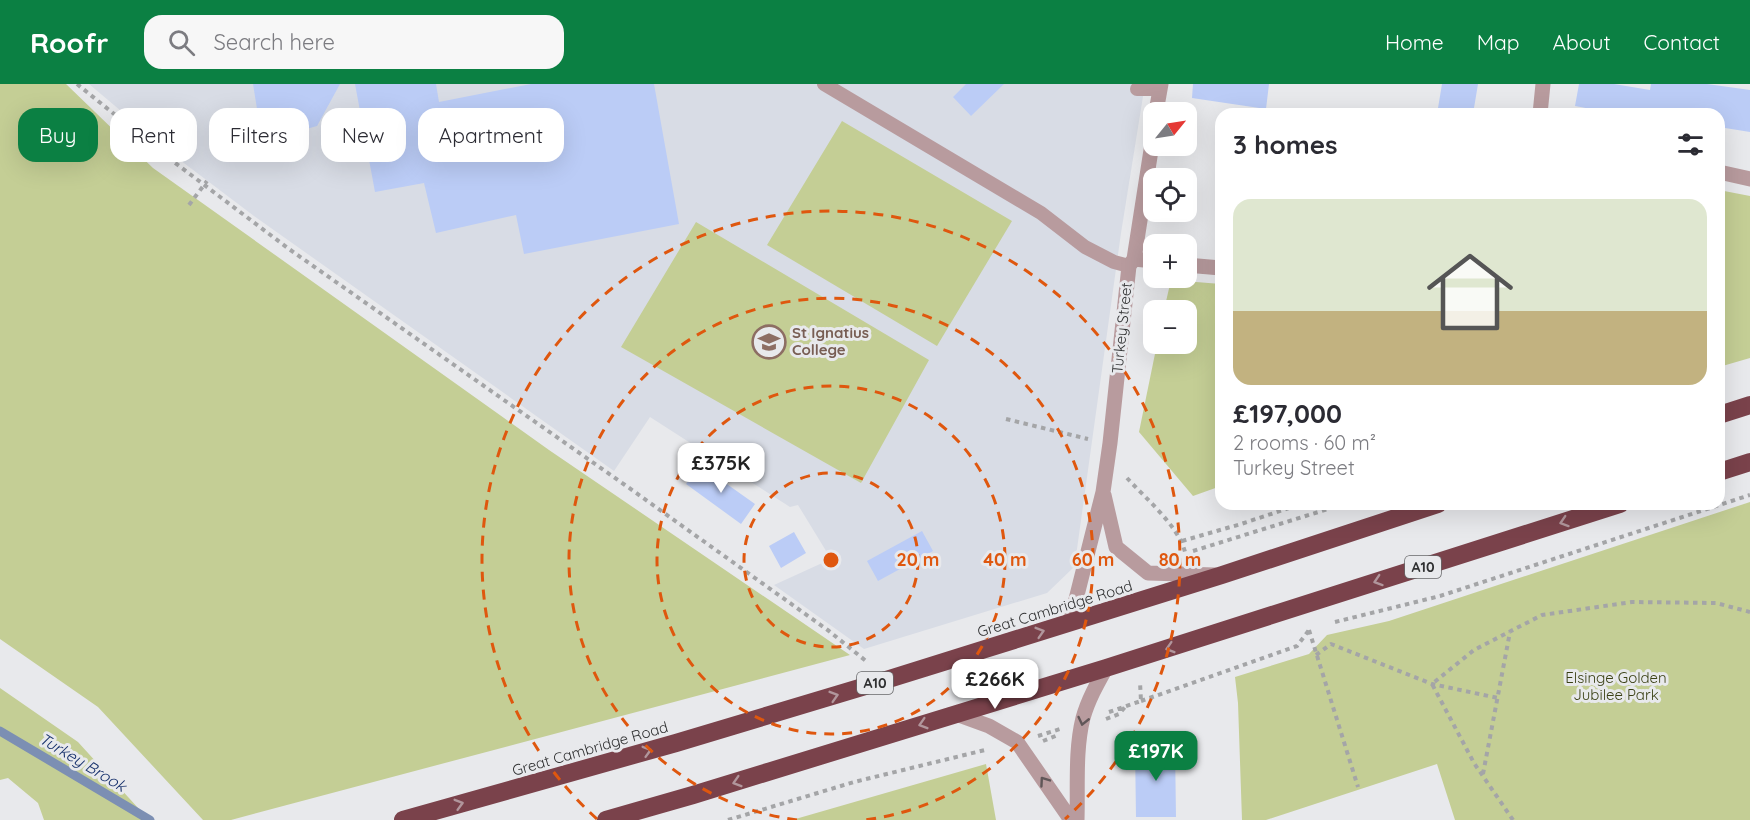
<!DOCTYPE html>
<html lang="en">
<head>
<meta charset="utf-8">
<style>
	body { margin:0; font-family:Quicksand,sans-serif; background:#f7f7f7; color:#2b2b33; height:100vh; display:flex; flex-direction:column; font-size:22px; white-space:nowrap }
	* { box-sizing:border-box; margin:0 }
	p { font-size:20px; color:#7c7c81 }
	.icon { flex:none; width:33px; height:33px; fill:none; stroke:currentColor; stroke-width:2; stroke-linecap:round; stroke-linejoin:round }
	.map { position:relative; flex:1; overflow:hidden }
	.details { position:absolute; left:1215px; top:24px; width:510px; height:402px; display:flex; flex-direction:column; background:#fff; border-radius:18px; box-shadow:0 6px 24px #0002 }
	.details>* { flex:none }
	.banner { position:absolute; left:18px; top:24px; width:570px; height:54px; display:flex; gap:12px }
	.needle { width:39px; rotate:60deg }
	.tools { position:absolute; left:1143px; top:18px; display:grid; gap:12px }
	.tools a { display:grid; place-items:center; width:54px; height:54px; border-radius:12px; background:#fff; box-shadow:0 6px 24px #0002; font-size:30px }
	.price { position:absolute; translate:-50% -51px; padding:0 14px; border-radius:12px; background:#fff; color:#222; font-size:20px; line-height:39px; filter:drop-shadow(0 2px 3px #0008) }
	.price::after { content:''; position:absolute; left:50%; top:36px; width:18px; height:14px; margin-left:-9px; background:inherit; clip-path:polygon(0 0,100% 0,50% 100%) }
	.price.on { background:#0b8043; color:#fff }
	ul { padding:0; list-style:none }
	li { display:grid; align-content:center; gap:12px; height:318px; padding:0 18px }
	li+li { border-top:2px solid #e1e1e2 }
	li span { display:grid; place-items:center; height:186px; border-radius:18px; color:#555 }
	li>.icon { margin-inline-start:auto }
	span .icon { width:108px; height:108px; fill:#fffc; stroke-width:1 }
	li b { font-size:26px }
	h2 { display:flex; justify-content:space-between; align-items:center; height:72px; padding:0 18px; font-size:26px }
	.chip { padding:0 21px; border-radius:18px; background:#fff; box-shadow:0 6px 24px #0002; font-size:21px; line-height:54px }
	.chip.on { background:#0b8043; color:#fff }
	header { display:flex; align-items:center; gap:36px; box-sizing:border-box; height:84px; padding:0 30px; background:#0b8043; color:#fff }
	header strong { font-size:28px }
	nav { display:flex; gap:33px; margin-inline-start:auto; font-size:21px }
	.search { width:420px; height:54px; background:#f7f7f7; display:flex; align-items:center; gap:15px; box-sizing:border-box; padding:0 21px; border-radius:18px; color:#7c7c81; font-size:22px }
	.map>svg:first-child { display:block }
	.built { fill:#d8dce5 }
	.green { fill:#c4ce95 }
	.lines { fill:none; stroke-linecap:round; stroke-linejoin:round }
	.stream { stroke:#7c8fb3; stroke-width:9 }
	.building { fill:#bbccf6 }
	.path { stroke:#a4a5a7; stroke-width:4; stroke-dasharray:4.5 4.5; stroke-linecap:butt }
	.lane { stroke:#b89b9e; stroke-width:14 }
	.street { stroke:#b89b9e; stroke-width:15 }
	.highway { stroke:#7a424b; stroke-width:18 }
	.oneway { stroke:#b1969c }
	.oneway2 { stroke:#605658 }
	.ring { fill:none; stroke:#df570e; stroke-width:3; stroke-dasharray:10 8 }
	.labels { text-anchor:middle; stroke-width:6; stroke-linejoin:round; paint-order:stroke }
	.shield { fill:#e8e9ec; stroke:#67686a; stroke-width:1.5 }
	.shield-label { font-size:14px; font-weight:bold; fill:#303132 }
	.street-label { font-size:15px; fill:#303132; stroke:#e8e9ec }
	.education-label { font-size:15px; font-weight:bold; fill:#785e54; stroke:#e8e9ec; text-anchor:start }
	.park-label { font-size:15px; fill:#3a4014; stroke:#e8e9ec }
	.water-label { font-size:16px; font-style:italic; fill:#17316c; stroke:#e8e9ec }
	.centre { fill:#df570e; stroke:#e8e9ec; stroke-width:3 }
	.ring-label { font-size:18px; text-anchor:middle; font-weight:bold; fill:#df570e; stroke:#e8e9ec; stroke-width:6; stroke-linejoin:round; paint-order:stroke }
</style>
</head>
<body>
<header>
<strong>Roofr</strong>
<div class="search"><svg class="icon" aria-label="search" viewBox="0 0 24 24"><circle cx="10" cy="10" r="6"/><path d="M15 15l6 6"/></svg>Search here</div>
<nav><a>Home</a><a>Map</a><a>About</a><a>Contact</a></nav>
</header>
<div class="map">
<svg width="1750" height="736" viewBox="0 0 1750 736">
	<rect width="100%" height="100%" fill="#e8e9ec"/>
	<path class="built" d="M89,0h1056l-24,149 -44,316 -4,19 -26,25 -183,56 -90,-64 57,-26 -33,-54 -8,2 -140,-90 -36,54 -360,-255 -82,-62z"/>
	<path class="green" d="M0,0h66l87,84 396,282 301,205 -619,165h-28l-105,-113 -98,-68z
		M842,37l170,100 -75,125 -170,-101z
		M1719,106l31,6v162l-31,9z
		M696,138l233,138 -68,123 -240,-136z
		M1171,196l50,4v202l-28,10 -54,-64 18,-88h29v-34h-22z
		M1750,418v318h-295l-18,-56 -171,56h-24l-4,-117 -3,-26 74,-23 18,-19 62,-14z
		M0,604l78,54 71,78h-105l-6,-17 -30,-25 -8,2z
		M986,680l10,56h-204z"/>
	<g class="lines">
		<path class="stream" d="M0,647l150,89"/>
	</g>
	<path class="building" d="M253,0h87l-23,42 -32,9 -27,-20z
		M355,0h81l3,18 92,-18h123l25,140 -155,30 -8,-39 -80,18 -12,-50 -49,9z
		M966,0h38l-33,32 -18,-19z
		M1193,0h76l-3,25 -74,-11z
		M1442,0h36l-5,30h-36z
		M1579,0h35l36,6 1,-6h56l43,6v42l-31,-5v-13h-101l-43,-8z
		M700,381l55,39 -14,20 -55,-40z
		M922,447l11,20 -55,30 -11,-20z
		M794,448l12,21 -25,15 -12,-22z
		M1135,662h40l1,71h-40z"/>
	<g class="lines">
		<path class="path" d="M77,0l89,72 123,93 336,236 204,146 37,30
			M189,121l18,-24
			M1006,335l82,20
			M1127,394c18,20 51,47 58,74
			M1182,457l59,-17 60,-20
			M1193,467l151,-47
			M1335,538l105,-26 310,-101
			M1309,546l49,157
			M1316,571l15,-11 101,40 66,14
			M1141,617l156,-55 12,-16
			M1109,628l32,-11 -1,-19
			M1106,635l13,-5 6,-7
			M1038,652l22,-7
			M1043,657l15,-6
			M1483,690l27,-142
			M728,736l126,-38 131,-32
			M1513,736l-39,-57 -42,-79 42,-34 68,-35 90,-13 84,1 34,9"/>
		<path class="lane" d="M824,0l217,129 44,34 29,15 15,4
			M1137,5h23"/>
		<path class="street" d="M1156,28l5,-28
			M1540,30l3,-30
			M1719,88l31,7
			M1134,175l20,2
			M1186,181l35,3
			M1104,411l12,52 32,26 67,2
			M1070,539l33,-131 7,-49 19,-177 5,-7 20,-128
			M956,630l33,12 28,16 54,78
			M1077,736c1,-33 -2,-70 6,-102 5,-18 14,-34 23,-50"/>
		<path class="highway" d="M1719,331l31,-10
			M1719,388l31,-10
			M403,736l273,-77 213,-64 333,-104 216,-71
			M606,736l87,-25 413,-127 514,-164"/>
	</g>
	<defs><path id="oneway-chevron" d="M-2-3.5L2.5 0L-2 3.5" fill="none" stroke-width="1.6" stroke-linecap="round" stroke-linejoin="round" transform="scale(1.5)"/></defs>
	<g class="oneway">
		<use href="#oneway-chevron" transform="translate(1564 438) rotate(162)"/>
		<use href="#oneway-chevron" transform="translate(1378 497) rotate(162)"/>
		<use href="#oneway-chevron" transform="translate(1040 548) rotate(-17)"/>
		<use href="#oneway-chevron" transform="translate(1170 564) rotate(163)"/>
		<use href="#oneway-chevron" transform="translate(834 612) rotate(-17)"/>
		<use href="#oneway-chevron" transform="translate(923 640) rotate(163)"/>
		<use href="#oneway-chevron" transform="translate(647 667) rotate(-16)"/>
		<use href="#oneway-chevron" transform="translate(737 698) rotate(163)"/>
		<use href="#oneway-chevron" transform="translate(459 720) rotate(-16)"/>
	</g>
	<g class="oneway2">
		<use href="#oneway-chevron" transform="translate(1083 637) rotate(103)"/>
		<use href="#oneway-chevron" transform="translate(1044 697) rotate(-125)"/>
	</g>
	<g class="ring">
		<circle cx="831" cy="476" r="87"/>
		<circle cx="831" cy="476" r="174"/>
		<path d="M797 736A262 262 0 1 1 865 736"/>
		<path d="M597 735A349 349 0 1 1 1065 735"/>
	</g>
	<defs>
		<symbol id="school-ring" viewBox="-11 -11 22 22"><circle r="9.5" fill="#e8e9ec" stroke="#8d6e63" stroke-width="1.5"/><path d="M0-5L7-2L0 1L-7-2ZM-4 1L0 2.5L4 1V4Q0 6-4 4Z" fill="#8d6e63"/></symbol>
	</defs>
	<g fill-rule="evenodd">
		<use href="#school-ring" x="750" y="239" width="38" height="38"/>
	</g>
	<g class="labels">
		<g class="shield">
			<rect x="1405" y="472" width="36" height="22" rx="4.5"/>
			<rect x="857" y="588" width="36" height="22" rx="4.5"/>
		</g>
		<g class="shield-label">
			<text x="1423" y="488">A10</text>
			<text x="875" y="604">A10</text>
		</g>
		<g class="street-label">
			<text transform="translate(1122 244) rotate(-84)" y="5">Turkey Street</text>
			<text transform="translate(1055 525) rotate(-17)" y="5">Great Cambridge Road</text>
			<text transform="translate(590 665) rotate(-16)" y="5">Great Cambridge Road</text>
		</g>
		<g class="education-label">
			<text x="792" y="254">St Ignatius<tspan x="792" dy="17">College</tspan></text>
		</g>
		<g class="park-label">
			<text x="1616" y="599">Elsinge Golden<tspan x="1616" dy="17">Jubilee Park</tspan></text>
		</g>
		<g class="water-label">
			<text transform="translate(83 678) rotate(31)" y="6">Turkey Brook</text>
		</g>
	</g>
	<circle cx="831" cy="476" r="9" class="centre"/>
	<g class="ring-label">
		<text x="918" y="482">20 m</text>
		<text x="1005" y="482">40 m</text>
		<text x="1093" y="482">60 m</text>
		<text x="1180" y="482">80 m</text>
	</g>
</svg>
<div class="tools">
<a><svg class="needle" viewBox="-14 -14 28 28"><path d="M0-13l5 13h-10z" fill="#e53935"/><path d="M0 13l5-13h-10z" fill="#7c7c81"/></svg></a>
<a><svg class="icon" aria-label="locate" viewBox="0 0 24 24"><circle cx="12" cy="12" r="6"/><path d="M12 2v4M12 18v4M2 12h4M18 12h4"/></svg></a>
<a>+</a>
<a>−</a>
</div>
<b class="price" style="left:721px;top:410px">£375K</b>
<b class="price" style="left:995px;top:626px">£266K</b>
<b class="price on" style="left:1156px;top:698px">£197K</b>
<div class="banner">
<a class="chip on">Buy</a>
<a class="chip">Rent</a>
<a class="chip">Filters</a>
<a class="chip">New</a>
<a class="chip">Apartment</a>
</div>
<section class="details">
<h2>3 homes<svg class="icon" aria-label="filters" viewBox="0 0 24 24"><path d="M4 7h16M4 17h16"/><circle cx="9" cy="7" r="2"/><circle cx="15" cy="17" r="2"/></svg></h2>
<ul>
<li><span style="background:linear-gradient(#dfe7d0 60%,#c2b280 0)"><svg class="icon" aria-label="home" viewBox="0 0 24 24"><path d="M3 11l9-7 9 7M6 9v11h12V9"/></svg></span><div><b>£197,000</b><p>2 rooms · 60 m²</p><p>Turkey Street</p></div></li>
</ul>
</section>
</div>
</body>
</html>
